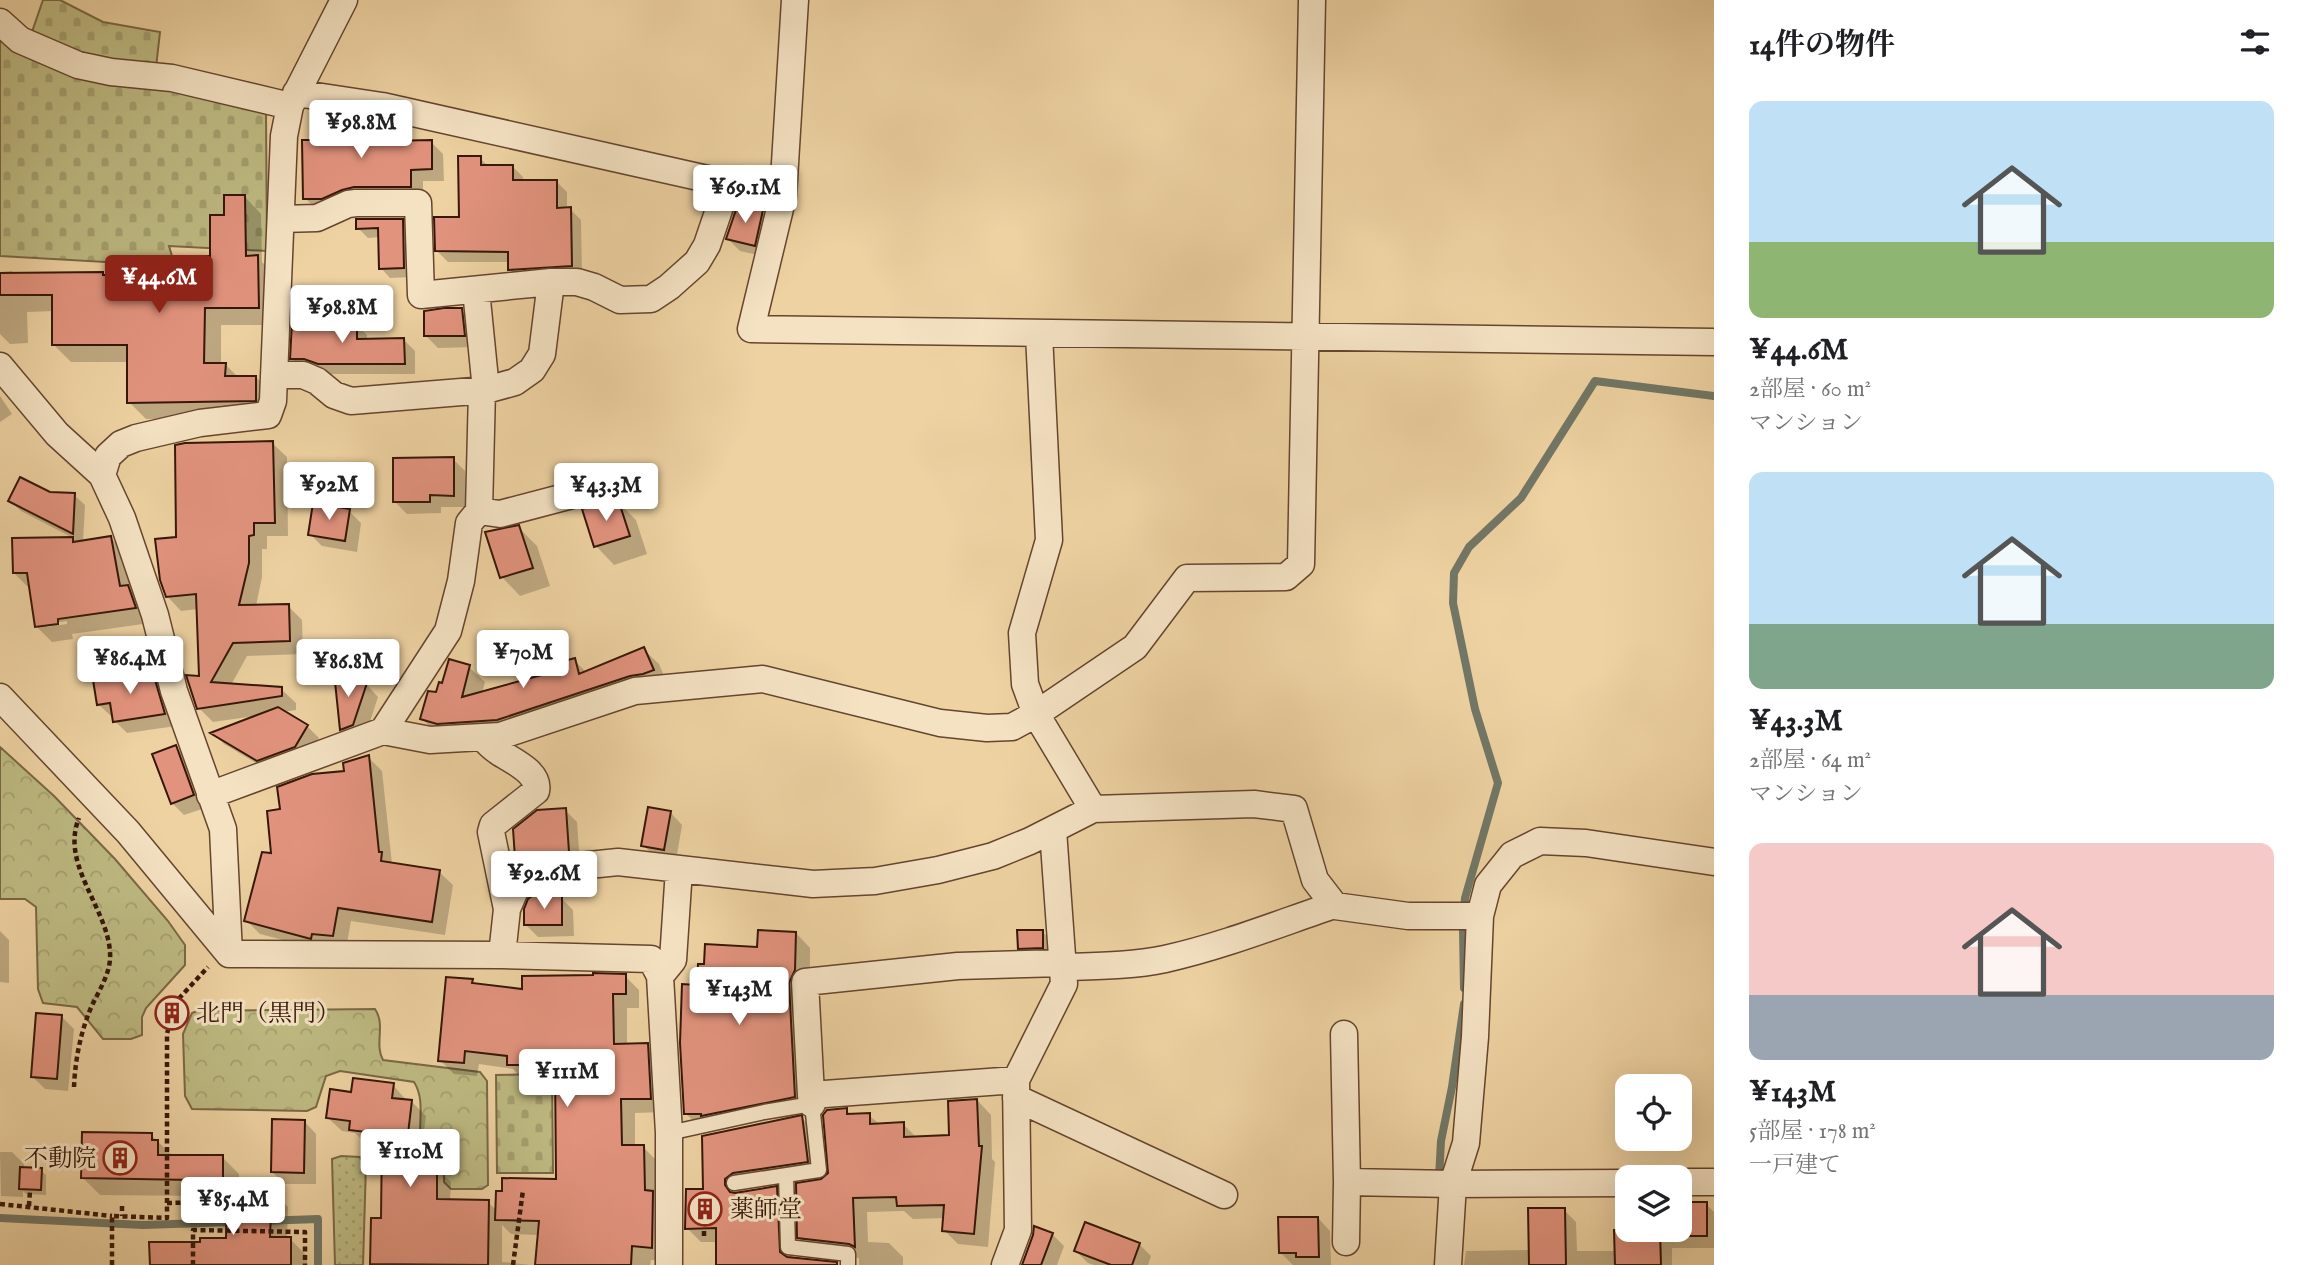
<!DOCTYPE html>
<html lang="ja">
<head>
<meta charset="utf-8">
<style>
	body { margin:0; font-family:"IM FELL English","Noto Serif JP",serif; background:#f2f2f2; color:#202124; height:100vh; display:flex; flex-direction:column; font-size:26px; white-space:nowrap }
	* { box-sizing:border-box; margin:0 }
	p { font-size:23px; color:#757577 }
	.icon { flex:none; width:38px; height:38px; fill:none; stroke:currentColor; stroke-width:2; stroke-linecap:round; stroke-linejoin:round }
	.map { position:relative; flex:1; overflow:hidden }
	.sheet { display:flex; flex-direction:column; background:#fff; width:595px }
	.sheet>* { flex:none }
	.fabs { position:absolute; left:1615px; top:1074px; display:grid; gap:14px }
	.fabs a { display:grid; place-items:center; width:77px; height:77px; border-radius:14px; background:#fff; box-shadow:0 7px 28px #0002; font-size:35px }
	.price { position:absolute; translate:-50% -60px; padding:0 16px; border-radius:7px; background:#fff; color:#222; font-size:23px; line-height:46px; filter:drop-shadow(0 2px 4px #0008) }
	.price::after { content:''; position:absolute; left:50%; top:42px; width:21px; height:16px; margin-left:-10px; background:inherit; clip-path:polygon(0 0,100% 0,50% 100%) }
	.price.active { background:#8f2418; color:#fff }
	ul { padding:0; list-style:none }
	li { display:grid; align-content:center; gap:14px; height:371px; padding:0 35px }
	li span { display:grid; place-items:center; height:217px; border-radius:14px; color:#555 }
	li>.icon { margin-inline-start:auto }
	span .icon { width:126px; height:126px; fill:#fffc; stroke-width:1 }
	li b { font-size:30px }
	h2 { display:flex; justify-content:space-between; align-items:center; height:84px; padding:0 35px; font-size:30px }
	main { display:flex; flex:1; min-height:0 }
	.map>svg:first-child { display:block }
	.forest { fill:url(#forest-crowns); stroke:#7a6845; stroke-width:2 }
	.cemetery { fill:url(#cemetery-stones); stroke:#7a6845; stroke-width:2 }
	.garden { fill:url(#garden-dots); stroke:#7a6845; stroke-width:2 }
	.shadow { fill:#0003; fill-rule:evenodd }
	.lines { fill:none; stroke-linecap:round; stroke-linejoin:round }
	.stream { stroke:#727766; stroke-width:8 }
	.building { fill:#e2937e; stroke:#371608; stroke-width:2 }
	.service-casing { stroke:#65452e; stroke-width:17 }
	.minor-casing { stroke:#65452e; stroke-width:29 }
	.path { stroke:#371608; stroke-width:4.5; stroke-dasharray:5 3.5; stroke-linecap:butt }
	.service { stroke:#f4e2c3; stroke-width:14 }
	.minor { stroke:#f4e2c3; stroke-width:26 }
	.labels { text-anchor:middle; stroke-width:6; stroke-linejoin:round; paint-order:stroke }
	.poi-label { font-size:24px; fill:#371608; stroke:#f4e2c3; text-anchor:start }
</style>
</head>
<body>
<main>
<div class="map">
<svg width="1714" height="1265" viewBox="0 0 1714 1265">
	<defs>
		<pattern id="forest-crowns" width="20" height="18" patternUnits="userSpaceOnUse" patternTransform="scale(1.75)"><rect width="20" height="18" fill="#beba82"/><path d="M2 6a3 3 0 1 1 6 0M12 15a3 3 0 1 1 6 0" fill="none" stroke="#a49f6f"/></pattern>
		<pattern id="cemetery-stones" width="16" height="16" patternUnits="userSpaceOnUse" patternTransform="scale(1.75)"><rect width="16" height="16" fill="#beba82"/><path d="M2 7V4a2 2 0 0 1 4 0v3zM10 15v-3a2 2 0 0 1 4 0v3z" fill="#a49f6f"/></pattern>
		<pattern id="garden-dots" width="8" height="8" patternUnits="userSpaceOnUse" patternTransform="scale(1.75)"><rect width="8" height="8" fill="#beba82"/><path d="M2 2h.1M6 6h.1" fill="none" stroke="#a49f6f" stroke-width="1.8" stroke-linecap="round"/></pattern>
	</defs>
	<rect width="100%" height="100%" fill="#eed2a2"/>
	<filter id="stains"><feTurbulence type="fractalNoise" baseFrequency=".00286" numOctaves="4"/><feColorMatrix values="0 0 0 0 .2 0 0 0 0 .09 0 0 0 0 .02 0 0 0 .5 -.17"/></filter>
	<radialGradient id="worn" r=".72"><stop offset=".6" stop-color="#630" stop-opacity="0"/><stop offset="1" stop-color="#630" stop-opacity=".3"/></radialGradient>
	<path class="forest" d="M0,747l54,49 61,63 53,62 17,24v20l-39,43 -4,9v18l-11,4h-28l-26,-32 -34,-4 -5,-14 -2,-82 -11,-8h-25z
		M375,1009c11,16 -1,35 8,51l97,12 7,9 1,104 -6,4h-31l-7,-7v-20l-6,-5 -14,-1c-10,-24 4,-52 -10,-74l-74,-11 -14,5 -10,31 -9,4 -115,-2 -7,-13 -2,-62 9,-21 5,-2z"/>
	<path class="cemetery" d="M43,0h17l43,22 57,10 -6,53 112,27 1,139 -98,-5 6,20 -175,-10v-220l25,16z
		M552,1074l1,99h-56l-1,-98z"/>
	<path class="garden" d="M341,1156l19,1 6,7 -3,101h-28l-3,-106z"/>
	<path class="shadow" d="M383,124l12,12v7l36,-1 12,12 1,27h-21v18l-106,11 -12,-12 40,-57z
		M480,158l9,9 23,-1 11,11v5l33,-1 11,11v17h3l11,11 1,56 -61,4 -11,-10v-8h-62l-11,-11 24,-32z
		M244,196l17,18 1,48 13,13v50h-54v40l4,-1 13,13h18l17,18v22l-127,2 -17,-17v-40h-58l-17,-17v-34l-27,1 1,31 -18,1 -10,-10v-62l12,-1 3,4 177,1 20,-19 14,-40z
		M762,212l13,12 -8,33 -27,-6 -12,-12z
		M402,220l10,10 1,47 -23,1 -9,-10 -1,-31 -12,1 -10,-10z
		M461,310l13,12 2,25 -38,1 -12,-12z
		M356,324l11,11v5h37l11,11v23h-85l-14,-4 -13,-1 -11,-10z
		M0,396l12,18 -12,8z
		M272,443l15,14 1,79h-21v13h-5v28l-6,29h32l14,14 1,34 -56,2 -16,29 50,4 15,14v7l-14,2 25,14 12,12 -12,21 -36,13 -47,-28 -11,-11 42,-17 -42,6 -14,-14 1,-30 -2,-69 -17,2 -14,-15 11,-58z
		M453,459l12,12 1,36h-25v6l-34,1 -12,-12z
		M50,494l24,1 11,10 -2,37 28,-4 15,15 6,39 11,10 7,21 -78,11 1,5 -21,3 -15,-15 -8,-39 -15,-15v-33l61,-1 -54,-28 -11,-10zM67,621v3l-20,3v-3z
		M617,501l19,19 11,34 -33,11 -18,-19 -12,-36z
		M349,511l12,12 -4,29 -35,-6 -12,-12z
		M518,527l19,19 13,40 -30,10 -18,-19z
		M643,649l16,15 9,21 -155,50 -75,-1 -16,-15 22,-34 25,-18 16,15 -3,11 69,-19 23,-14 13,13z
		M153,675l12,12 11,39 -49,7 -12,-12 -1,-5h-3l-13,-12z
		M366,684l12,13 -13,40 -12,4 -12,-12z
		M176,747l12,12 17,49 -21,7 -12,-12z
		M368,757l14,14 10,93 47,8 14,13 -8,50 -94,-14 -5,28 -21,2 -65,-17 -14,-14 27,-65 9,-44z
		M565,810l12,12 3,42 -51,5 -12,-12z
		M670,812l12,13 -6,36 -21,-4 -12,-12z
		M561,898l12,12 1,26 -36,1 -12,-12z
		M0,931l9,9v43l-9,-1z
		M1042,932l6,5v16h-23l-6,-5z
		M796,933l14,15 -1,163 -92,18 -17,-2 -15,-14 14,-126 60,-38z
		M625,976l14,14v18h-12v38l20,-1 15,14 3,53 -30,1v34h8l14,14 9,100 -15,-1 -1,5h-113l2,-30 -28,-1 -9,-9v37l29,3h-158l9,-45 2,-74 -19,-3 -10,-10 -13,-2 -15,-14 66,-32 14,16 5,1 14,14 -4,30 4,4v18h10l15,14 -1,19 38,1 9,9 61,-31 -1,-101h-34l-10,-10 -34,-5 -2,12 -23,-2 -14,-14 32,-79 5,4 47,6z
		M62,1017l12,12 -6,62 -23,-2 -13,-13z
		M977,1100l14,15 1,44 3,3 -7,85 -30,-3 -14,-14 1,-12 -32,1 -9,-8 -37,1 1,30 21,1 14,14v8h-44v-7l-46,-6 -14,-14 23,-57 8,-7 16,-64 6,5h17l11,10 23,-1 14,14 34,-1z
		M801,1117l14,14 7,45 -75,11 -9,7 38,-6 14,14 3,57 45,6h-119l-1,-23h-17l-14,-14 17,-37z
		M304,1121l12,13v50h-31l-13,-12z
		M151,1135l22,21 49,1 17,17v16h32l17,17 -1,32h3l17,17v9h-156l50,-21 27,-5 1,-37h-19l-6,-6 -104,-1 -17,-17z
		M0,1152h12l12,12v5l17,1 5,5v20l-20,-1 -3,-3v6l-22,-1z
		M1680,1204h26l8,8v36h-42v17h-208l2,-14 65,-1 33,-40 12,12 1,29h39l-1,-45h13v24h52z
		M1318,1218l12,13 1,34h-38l-12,-12z
		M1052,1234l12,12 -7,19h-33z
		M1139,1244l12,12 -3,9h-54l-6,-2 -12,-12z"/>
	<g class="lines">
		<path class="stream" d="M1464,988l-1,-58 2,-32 33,-115 -23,-74 -22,-106 1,-30 15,-26 52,-49 74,-117 119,15
			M1439,1178l2,-37 11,-54 12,-83
			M0,1218l143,7 92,-3
			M262,1221l56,-2v46"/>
	</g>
	<path class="building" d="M342,116l42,7v18l48,-1v29l-21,1v17h-57l-12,3 -20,9h-19l-1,-59h41z
		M458,156h23v9h32v15h44v28l14,-1 1,59 -64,4v-18l-73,-1 -1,-34h25z
		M224,195h21l1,61 12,-1 1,53h-54l-1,55h22l-1,13h31v25l-129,2v-58h-75v-50h-52v-22l103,-1v3h87v-19h20v-41h14z
		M738,204l25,6 -8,36 -29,-7z
		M356,219h47l1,49 -25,1 -1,-41 -22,1z
		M444,308h18l3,28h-41v-25z
		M292,322h65v17l47,-1 1,26h-87l-14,-5h-14z
		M273,441l2,82h-21v12l-5,1v27l-10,42 50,-1 1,37 -57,2 -22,39 71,5v9l-85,13 -11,-34 13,1 -3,-82 -30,3 -6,-17 -5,-41 21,-2 -1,-92 10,-2z
		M454,457v39l-24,-1v7h-37v-44z
		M20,477l30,15 25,1 -2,41 -65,-33z
		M618,499l12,37 -36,11 -12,-38z
		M313,503l37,6 -5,32 -37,-6z
		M519,525l14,43 -33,10 -15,-46z
		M111,536l9,50 8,-1 8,23 -78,11v5l-23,3 -8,-54h-14l-1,-35 61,-1v5z
		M644,647l10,23 -11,4 -13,2 -133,44 -60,4 -17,-5 8,-28 8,1 3,-10 3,1 7,-24 21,6 -8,32 87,-24 -2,-7 28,-8 4,16z
		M150,672l3,1 12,41 -52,8 -3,-19 -13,2 -4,-25z
		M334,672l33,11 -14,42 -13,5z
		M278,707l30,18 -13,22 -38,14 -47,-28z
		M176,745l18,50 -23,9 -19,-50z
		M369,755l10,97h3l-1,9 59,9 -8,52 -94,-14 -5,28 -21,-2 -1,5 -67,-18 18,-69 9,1 -4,-42 13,-2 -3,-22 35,-13 32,-3 -1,-8z
		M648,807l23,4 -7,39 -23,-4z
		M566,808l3,44 -54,6 -2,-29 24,-19z
		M532,896h30v29h-38v-16l4,-10z
		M758,930l38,2 -1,38 -6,13 6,114 -94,19v-2h-17l-4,-71 2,-59 15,1 1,-21h6l1,-20 52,3z
		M1017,930h26v18l-25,1z
		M593,973l33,1v20h-13l1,50 34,-1 3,56h-30l1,46h22l1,45 8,1 -1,57 -20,-2 -1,19h-96l4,-44 -44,-1 1,-29h6v-13l54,1 -1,-114h-48v-9l-42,-5 -1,12 -26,-2 8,-84 27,2 -1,4 50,6v-13l71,-1z
		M36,1013l26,2 -5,64 -26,-2z
		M353,1078l41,5 -2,15 20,2 -4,34h4v32h25v33l52,1 -1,65 -118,-1 1,-46h10l1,-84 -33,-4 1,-9 -24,-3 4,-29 21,3z
		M977,1099l2,47h3l-8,88 -32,-3 2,-26 -47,1 -1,-9 -43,1 2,49 -6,-3 -52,-6 -1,-55 25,-4 7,-6 -5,-58 4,-5 20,-2v6l23,-1v11l34,-2v15l45,-2 -1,-34z
		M802,1115l6,47 -75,11 -8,6v6l5,7 5,1 42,-7 3,66 7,5 50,5v3h-121v-37l-31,1 1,-40h17l-1,-53z
		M272,1119l33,1 -1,53 -33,-1z
		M82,1132l70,1v7h6v15h65v31h-32v-6l-110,-2z
		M20,1167l22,1 -1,22 -22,-1z
		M227,1188l45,1 -2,48h21v28h-141l-1,-23h51v-4h26z
		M1680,1202h27v34h-27z
		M1528,1208h37l1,57h-37z
		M1278,1217h40l1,40h-23v-4h-17z
		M1085,1222l55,21 -8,22h-21l-37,-14z
		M1034,1226l19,7 -12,32h-19l11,-30z
		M1614,1230h46l1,35h-46z"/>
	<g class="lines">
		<defs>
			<path id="service" d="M669,1133l95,-21 48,-8 7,66 -85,13
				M786,1175l2,72 60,7v11"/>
			<path id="minor" d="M795,0l-12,196 -32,133 963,13
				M0,22l20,18 58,25 33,7 61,6 118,28
				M296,93l86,13 401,90
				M281,219l36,-1 31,-14 8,-1h62l3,92 130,-13h26l17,5 26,13 31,-1 18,-12 28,-25 10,-17 21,-62
				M476,290l10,100
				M1039,334l10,206 -27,93 3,51 11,30 57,95
				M0,366l57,68 45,41
				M274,375h29l14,6 17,14 17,6 135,-11 29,-8 17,-12 10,-16 9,-72
				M479,511l21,3 114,-30
				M0,697l128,135 101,122 273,1 149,4 9,17 9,157v132
				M383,731l47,9 70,-4 135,-45 128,-12 177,44 47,5 25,-1 24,-13 99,-67 52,-69 99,-1 15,-13 11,-564
				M482,737c5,5 10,11 17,15 13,9 41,20 37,39l-43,34 -2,7 16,77
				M210,795l173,-64 65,-100 13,-50 8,-58 10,-12 3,-121
				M229,954l-6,-125 -49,-138 -19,-76 -33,-97 -20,-43 6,-19 13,-12 15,-6 64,-15 68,-8 5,-14 11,-265 6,-30 54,-106
				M502,955l5,-46 9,-21 18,-11 45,-11 39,-4 195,22 62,-3 63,-11 55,-14 37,-15 63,-32 161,-5 40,5 21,71 20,26 73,10h72l8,-31 24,-30 28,-14 46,2 128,19
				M1063,967c34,-1 69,-1 102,-8 58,-13 113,-35 169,-54
				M660,976l13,-16 6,-91
				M1344,1034l3,148 106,2 13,-41 9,-106 5,-121
				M811,1095l-6,-113 153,-16 105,-3
				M1016,1098l208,97
				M812,1104l-1,-9 205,-15
				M1680,1182h34
				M1346,1242l1,-60
				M1005,1265l13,-35 -2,-150 48,-96 -11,-154
				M1448,1265l5,-81 175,-1"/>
		</defs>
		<use href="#service" class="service-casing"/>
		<use href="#minor" class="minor-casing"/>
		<path class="path" d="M173,1005l35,-38
			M74,1087c1,-23 5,-47 13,-69 7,-22 25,-42 23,-66 -3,-45 -50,-88 -31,-134
			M167,1203l60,-1
			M0,1204l112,12
			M29,1206l1,-16
			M122,1206v10
			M704,1231v7
			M112,1265v-49l55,2v-184l3,-12
			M193,1265v-35l112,2v33
			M513,1265l10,-75"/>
		<use href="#service" class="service"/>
		<use href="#minor" class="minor"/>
	</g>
	<defs>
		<symbol id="building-ring" viewBox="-11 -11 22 22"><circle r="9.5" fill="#f4e2c3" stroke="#8f2418" stroke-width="1.5"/><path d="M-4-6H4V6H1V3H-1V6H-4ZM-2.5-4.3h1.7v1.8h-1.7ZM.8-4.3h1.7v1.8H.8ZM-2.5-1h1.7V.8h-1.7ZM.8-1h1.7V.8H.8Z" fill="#8f2418"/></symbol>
	</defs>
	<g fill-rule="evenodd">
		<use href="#building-ring" x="153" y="994" width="38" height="38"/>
		<use href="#building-ring" x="101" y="1139" width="38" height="38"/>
		<use href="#building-ring" x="686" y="1190" width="38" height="38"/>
	</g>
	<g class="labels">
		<g class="poi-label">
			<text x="196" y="1021">北門（黒門）</text>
			<text x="96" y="1166" text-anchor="end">不動院</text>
			<text x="730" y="1217">薬師堂</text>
		</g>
	</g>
	<rect width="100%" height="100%" filter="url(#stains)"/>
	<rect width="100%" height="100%" fill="url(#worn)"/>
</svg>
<div class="fabs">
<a><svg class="icon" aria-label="locate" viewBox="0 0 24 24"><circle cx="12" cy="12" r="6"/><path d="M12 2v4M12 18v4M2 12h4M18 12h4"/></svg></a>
<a><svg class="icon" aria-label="layers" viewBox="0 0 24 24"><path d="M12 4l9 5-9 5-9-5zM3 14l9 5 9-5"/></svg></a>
</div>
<b class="price" style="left:361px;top:160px">¥98.8M</b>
<b class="price" style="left:745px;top:225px">¥69.1M</b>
<b class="price active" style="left:159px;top:315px">¥44.6M</b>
<b class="price" style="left:342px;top:345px">¥98.8M</b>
<b class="price" style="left:329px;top:522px">¥92M</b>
<b class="price" style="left:606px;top:523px">¥43.3M</b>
<b class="price" style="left:523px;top:690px">¥70M</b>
<b class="price" style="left:130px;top:696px">¥86.4M</b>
<b class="price" style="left:348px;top:699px">¥86.8M</b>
<b class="price" style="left:544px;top:911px">¥92.6M</b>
<b class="price" style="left:739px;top:1027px">¥143M</b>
<b class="price" style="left:567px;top:1109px">¥111M</b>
<b class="price" style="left:410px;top:1189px">¥110M</b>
<b class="price" style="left:233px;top:1237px">¥85.4M</b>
</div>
<section class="sheet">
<h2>14件の物件<svg class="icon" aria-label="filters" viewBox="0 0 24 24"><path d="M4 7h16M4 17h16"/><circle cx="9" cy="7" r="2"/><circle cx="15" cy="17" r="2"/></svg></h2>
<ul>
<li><span style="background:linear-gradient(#bfe0f5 65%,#8fb573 0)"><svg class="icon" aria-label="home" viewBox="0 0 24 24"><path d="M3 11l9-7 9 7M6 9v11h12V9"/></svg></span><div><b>¥44.6M</b><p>2部屋 · 60 m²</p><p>マンション</p></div></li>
<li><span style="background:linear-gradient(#bfe0f5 70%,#7fa58c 0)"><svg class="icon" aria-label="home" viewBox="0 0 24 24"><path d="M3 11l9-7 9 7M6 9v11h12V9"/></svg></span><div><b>¥43.3M</b><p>2部屋 · 64 m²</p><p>マンション</p></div></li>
<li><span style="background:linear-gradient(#f6c9c9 70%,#9aa5b1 0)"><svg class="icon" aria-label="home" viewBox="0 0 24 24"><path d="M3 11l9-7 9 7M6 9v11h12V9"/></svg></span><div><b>¥143M</b><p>5部屋 · 178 m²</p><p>一戸建て</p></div></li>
</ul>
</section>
</main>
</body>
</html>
